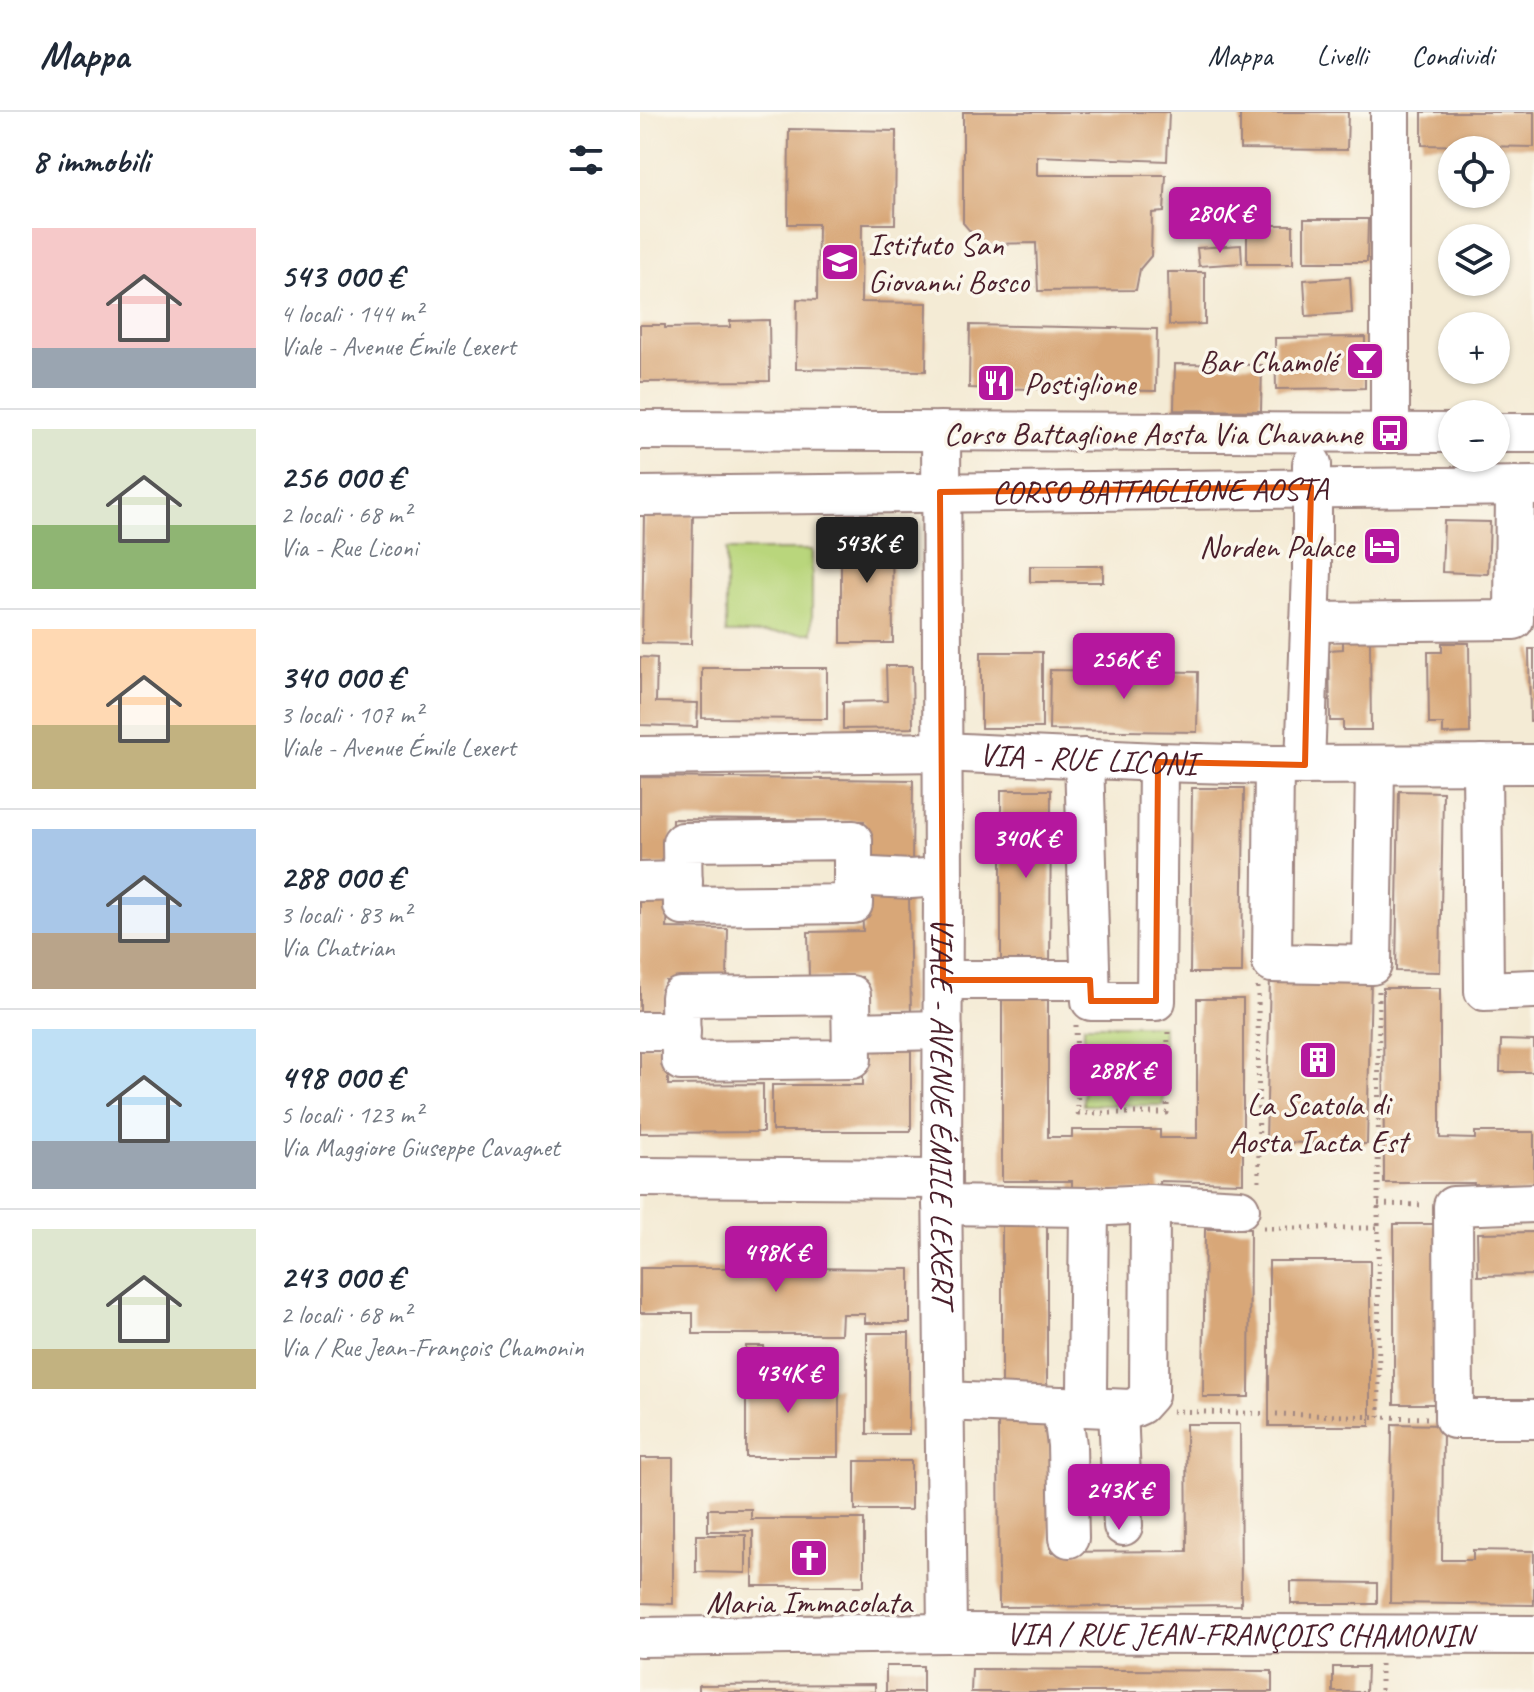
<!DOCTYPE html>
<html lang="it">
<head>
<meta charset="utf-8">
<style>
	body { margin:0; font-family:Caveat,sans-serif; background:#f6f6f7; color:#1f2937; height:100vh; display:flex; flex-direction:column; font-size:30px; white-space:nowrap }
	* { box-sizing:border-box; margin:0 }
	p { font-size:26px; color:#747a83 }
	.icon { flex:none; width:44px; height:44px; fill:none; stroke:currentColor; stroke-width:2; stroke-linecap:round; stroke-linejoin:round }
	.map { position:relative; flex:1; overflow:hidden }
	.panel { display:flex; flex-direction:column; background:#fff; width:640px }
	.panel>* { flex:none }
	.buttons { position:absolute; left:798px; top:24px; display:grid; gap:16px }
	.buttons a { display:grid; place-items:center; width:72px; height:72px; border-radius:50%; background:#fff; box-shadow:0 2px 6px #0004; font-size:40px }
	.price { position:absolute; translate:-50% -68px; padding:0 18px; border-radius:8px; background:#b5179e; color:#fff; font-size:26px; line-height:52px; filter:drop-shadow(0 2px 4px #0008) }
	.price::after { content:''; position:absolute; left:50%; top:48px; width:24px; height:18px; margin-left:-12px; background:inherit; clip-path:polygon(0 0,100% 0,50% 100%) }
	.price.on { background:#222; color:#fff }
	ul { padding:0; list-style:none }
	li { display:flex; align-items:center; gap:24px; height:200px; padding:0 32px }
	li+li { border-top:2px solid #e0e1e3 }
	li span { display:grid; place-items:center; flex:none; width:224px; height:160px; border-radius:0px; color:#555 }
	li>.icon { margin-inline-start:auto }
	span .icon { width:96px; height:96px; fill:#fffc; stroke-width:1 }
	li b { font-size:34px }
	h2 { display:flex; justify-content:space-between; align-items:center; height:96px; padding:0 32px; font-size:34px }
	header { display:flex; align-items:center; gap:48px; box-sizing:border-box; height:112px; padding:0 40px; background:#fff; border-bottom:2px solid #e0e1e3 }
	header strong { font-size:38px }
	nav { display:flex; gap:44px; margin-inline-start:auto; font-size:28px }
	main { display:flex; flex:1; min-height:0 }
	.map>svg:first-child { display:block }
	.green { fill:#b9d67c; stroke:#827a54; stroke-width:2 }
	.building { fill:#d8a778 }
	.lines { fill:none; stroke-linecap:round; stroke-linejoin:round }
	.minor-casing { stroke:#9f8580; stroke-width:42 }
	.path { stroke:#9f8580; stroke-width:5; stroke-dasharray:2 6; stroke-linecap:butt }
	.minor { stroke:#fff; stroke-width:38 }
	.marked { fill:none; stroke:#e8590c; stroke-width:6; stroke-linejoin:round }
	.labels { text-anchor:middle; stroke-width:7; stroke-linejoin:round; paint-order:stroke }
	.poi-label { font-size:32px; fill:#4a1f2b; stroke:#fbf7ec; text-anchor:end }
	.street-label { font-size:32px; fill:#4a1f2b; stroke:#fbf7ec }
</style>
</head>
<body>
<header>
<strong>Mappa</strong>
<nav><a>Mappa</a><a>Livelli</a><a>Condividi</a></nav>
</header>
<main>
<section class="panel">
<h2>8 immobili<svg class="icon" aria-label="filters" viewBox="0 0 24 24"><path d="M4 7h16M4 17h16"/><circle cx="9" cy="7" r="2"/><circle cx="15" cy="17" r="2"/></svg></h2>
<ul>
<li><span style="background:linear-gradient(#f6c9c9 75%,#9aa5b1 0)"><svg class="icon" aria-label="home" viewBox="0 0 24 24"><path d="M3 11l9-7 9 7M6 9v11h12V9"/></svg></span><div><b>543 000 €</b><p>4 locali · 144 m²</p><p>Viale - Avenue Émile Lexert</p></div></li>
<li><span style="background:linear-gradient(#dfe7d0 60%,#8fb573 0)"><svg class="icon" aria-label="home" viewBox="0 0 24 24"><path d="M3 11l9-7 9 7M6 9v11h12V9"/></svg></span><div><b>256 000 €</b><p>2 locali · 68 m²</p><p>Via - Rue Liconi</p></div></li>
<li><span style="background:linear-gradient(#ffd9b3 60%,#c2b280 0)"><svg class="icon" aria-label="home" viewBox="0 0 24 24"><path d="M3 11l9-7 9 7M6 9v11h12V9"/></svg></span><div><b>340 000 €</b><p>3 locali · 107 m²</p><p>Viale - Avenue Émile Lexert</p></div></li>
<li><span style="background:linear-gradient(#a9c7e8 65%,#b9a48a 0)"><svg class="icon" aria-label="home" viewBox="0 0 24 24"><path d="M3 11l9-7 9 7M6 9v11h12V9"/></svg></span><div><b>288 000 €</b><p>3 locali · 83 m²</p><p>Via Chatrian</p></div></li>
<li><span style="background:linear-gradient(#bfe0f5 70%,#9aa5b1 0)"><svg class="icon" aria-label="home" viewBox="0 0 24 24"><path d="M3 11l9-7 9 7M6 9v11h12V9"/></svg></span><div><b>498 000 €</b><p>5 locali · 123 m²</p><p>Via Maggiore Giuseppe Cavagnet</p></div></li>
<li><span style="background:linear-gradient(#dfe7d0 75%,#c2b280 0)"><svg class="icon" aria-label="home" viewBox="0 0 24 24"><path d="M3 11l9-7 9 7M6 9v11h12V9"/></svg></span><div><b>243 000 €</b><p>2 locali · 68 m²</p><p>Via / Rue Jean-François Chamonin</p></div></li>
</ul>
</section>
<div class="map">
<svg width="894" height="1580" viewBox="0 0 894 1580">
	<rect width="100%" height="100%" fill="#fbf7ec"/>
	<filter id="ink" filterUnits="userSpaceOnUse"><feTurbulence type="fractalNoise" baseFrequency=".0125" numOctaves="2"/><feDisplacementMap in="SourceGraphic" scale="16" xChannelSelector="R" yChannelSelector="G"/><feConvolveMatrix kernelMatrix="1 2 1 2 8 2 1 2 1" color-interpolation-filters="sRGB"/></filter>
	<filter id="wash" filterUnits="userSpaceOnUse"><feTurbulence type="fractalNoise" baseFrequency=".006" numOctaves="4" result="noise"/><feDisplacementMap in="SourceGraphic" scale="32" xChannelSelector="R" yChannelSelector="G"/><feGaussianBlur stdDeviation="1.8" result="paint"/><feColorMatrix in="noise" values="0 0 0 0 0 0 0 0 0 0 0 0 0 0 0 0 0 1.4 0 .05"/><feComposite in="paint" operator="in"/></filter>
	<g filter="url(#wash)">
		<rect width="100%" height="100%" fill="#f4ebd5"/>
		<path class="green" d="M86,438h86v83h-86z
			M444,913h79v80h-80z"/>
		<g id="blocks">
			<path class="building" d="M323,0h206l-2,49 -130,-5v19h129l-2,37 -12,1 -1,43 -11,13 -4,21 -98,1 -2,-48 -55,1 -18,-21z
				M600,0h108l-1,38 -107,-1z
				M782,0h112v35l-112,-2z
				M149,17l107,2 -1,93h-33l-1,78 66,1 -1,68 -130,-2 1,-70 20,1 1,-76h-30z
				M664,107h64l-1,43h-63z
				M607,113h46v39h-46z
				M601,133l1,18 -43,3 -2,-18z
				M528,160h37v52l-36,1z
				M710,165l2,36 -46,3 -2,-36z
				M129,208l1,61 -130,1v-57h25v3l65,-1v-6z
				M330,213l187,4 -1,62 -187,-3z
				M725,225v51l-89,1 -1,-51z
				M535,252l87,1 -1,46 -87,-1z
				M4,401l49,1 -2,130 -49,-1z
				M804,409l46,1 -2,52 -46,-2z
				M201,414h51l1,117h-52z
				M390,454h73v16h-73z
				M730,528l1,90h-28v-9h-13l-1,-71 14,-1v-8z
				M802,531h27l1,90 -27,1v-10h-14l-1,-72h14z
				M889,537h5v72h-4z
				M341,540h61v76h-61z
				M0,545l17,1 -1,44 42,1 -1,24 -57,-2z
				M246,554h26l1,62 -70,1v-27l44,-1z
				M62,556h125v51l-125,-1z
				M410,558l148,2 -1,60 -148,-2z
				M0,665l273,3 -1,86h-49l1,-45 -192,-2 -1,46h-31z
				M552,676h52l-2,185h-52z
				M361,678h50l-1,182 -49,-1z
				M759,679l44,1 -3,180 -44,-1z
				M269,781l2,123 -48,1 -1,-40 -53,1 -1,-46 55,-1 -1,-37z
				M0,787h28l-1,29 61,1 -1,52h-61v30h-26z
				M630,864l101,3 -4,165 -101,-2z
				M743,876h57v150l35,1v-7h59v61h-60v-10h-90z
				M362,882h46v143h24v-7h88v8h37v-139h46v184l-84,-2 1,10h-88v-10h-70z
				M861,928l33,1v31h-34z
				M223,932h48v87h-139v-46h91z
				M0,933h28v40l95,-1v48l-123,1z
				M362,1110l45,1v171h-45z
				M754,1112h44v180h-44z
				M565,1117h45l-1,168h-46z
				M894,1120v43l-56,1 -1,-43z
				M113,1121l37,1v34l120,1v54h-45v-9h-23l-1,20h-148v-21h-53v-45h112z
				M629,1149h101v165h-101z
				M227,1221h42v101h-42z
				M106,1234h18v26l24,1v14l51,1v69h-93z
				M358,1307h52l1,133 136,-1 -1,-127h54l1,181 -242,2z
				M752,1312l51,1 -1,135h31v-10l61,1v54l-144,-2z
				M0,1346h33v146l-33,-1z
				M215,1349h56v49h-56z
				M68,1397h43v10h113v67h-111v-55h-45z
				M56,1423h50v38l-50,-1z
				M651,1470l86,1v21h-86z
				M246,1554h37v26h-37z
				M693,1555h34l-1,25h-33z
				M332,1557l300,2v21h-301z
				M235,1572v8h-176v-7z"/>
		</g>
	</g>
	<g filter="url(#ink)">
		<use href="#blocks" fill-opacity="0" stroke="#9f8580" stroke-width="2"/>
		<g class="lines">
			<defs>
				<g id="minor">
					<path d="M750,0v321"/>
					<path d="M0,318l812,3"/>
					<path id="s1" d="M301,319l2,446 -1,302 5,454"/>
					<path d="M856,321h38"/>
					<path id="s2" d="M0,384l894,-10"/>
					<path d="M670,510l204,-2 1,-134"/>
					<path id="s3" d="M0,644l303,-4 215,10 116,3 260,-1"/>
					<path d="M444,646l7,243h65l2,-239"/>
					<path d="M842,652l2,227 50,-2"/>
					<path d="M634,653l-2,198 100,2 3,-199"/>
					<path d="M665,653l7,-194v-107"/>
					<path d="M213,728v64l-170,2 -1,-64z"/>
					<path d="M213,764l57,3 33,-2"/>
					<path d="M0,770l43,-1"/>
					<path d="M303,868h147"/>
					<path d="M211,883l1,64 -171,2 -1,-64z"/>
					<path d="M0,919h41"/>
					<path d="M212,920l91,-2"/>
					<path d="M0,1065l302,2"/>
					<path d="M894,1091l-81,3 1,213h80"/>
					<path d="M302,1093l147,2 61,-3 90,5"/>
					<path d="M447,1278l2,-183"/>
					<path d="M304,1289l187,8 9,-4 9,-10 1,-191"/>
					<path d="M423,1294l1,17 3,22 2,93"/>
					<path d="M478,1297l5,117"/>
					<path id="s4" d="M0,1525l307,-4 587,2"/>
				</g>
			</defs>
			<use href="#minor" class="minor-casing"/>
			<path class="path" d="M618,875l1,198
				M739,879l-1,213 1,213 48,1
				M436,913l2,88h89l1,-85
				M437,955l91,-2
				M738,1092l46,1
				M623,1116h115
				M532,1299l207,6
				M741,1552v28"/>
			<use href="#minor" class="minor"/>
		</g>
	</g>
	<path class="marked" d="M671,375l-6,278 -147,-3 -2,239h-65l-1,-21h-147l-3,-488z"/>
	<defs>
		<symbol id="school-square" viewBox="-11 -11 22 22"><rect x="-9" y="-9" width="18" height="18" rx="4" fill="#b5179e" stroke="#fbf7ec"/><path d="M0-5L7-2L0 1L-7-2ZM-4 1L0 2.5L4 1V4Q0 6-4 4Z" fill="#fff"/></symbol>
		<symbol id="bar-square" viewBox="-11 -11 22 22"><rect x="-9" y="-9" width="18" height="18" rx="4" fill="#b5179e" stroke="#fbf7ec"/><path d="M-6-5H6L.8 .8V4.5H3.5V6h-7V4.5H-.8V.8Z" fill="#fff"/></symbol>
		<symbol id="restaurant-square" viewBox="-11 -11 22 22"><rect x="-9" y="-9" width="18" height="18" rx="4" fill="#b5179e" stroke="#fbf7ec"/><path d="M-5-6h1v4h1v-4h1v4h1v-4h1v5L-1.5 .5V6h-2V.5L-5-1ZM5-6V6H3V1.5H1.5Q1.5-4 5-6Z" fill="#fff"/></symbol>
		<symbol id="bus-square" viewBox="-11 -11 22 22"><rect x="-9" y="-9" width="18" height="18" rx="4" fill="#b5179e" stroke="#fbf7ec"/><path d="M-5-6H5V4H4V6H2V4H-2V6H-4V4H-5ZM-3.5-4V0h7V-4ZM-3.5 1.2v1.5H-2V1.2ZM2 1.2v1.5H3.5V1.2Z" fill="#fff"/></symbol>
		<symbol id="hotel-square" viewBox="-11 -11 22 22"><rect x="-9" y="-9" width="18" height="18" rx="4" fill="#b5179e" stroke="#fbf7ec"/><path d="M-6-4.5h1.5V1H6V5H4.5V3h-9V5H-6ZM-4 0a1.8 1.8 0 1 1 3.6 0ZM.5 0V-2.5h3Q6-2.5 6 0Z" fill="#fff"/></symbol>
		<symbol id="building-square" viewBox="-11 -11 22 22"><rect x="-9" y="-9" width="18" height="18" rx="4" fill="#b5179e" stroke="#fbf7ec"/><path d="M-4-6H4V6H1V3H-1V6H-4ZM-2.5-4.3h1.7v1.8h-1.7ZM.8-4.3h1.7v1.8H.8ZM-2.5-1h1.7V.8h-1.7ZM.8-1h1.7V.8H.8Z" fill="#fff"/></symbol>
		<symbol id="church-square" viewBox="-11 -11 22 22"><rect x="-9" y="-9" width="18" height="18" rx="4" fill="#b5179e" stroke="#fbf7ec"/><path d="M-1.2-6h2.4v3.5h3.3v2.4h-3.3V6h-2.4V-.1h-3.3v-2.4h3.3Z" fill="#fff"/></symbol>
	</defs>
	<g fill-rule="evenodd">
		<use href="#school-square" x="178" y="128" width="44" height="44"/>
		<use href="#bar-square" x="703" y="227" width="44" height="44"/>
		<use href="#restaurant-square" x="334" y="249" width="44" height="44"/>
		<use href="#bus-square" x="728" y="299" width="44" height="44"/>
		<use href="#hotel-square" x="720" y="412" width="44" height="44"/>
		<use href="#building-square" x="656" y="926" width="44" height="44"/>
		<use href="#church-square" x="147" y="1424" width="44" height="44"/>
	</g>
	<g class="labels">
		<g class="poi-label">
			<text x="228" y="143" text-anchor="start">Istituto San<tspan x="228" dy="37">Giovanni Bosco</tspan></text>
			<text x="697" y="260">Bar Chamolé</text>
			<text x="384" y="282" text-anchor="start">Postiglione</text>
			<text x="722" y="332">Corso Battaglione Aosta Via Chavanne</text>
			<text x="714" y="445">Norden Palace</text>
			<text x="678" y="1003" text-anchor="middle">La Scatola di<tspan x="678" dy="37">Aosta Iacta Est</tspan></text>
			<text x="169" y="1501" text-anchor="middle">Maria Immacolata</text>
		</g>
		<g class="street-label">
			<text dy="11" stroke="none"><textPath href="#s2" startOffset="520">CORSO BATTAGLIONE AOSTA</textPath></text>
			<text dy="11" stroke="none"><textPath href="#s3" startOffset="448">VIA - RUE LICONI</textPath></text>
			<text dy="11" stroke="none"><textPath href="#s1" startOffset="680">VIALE - AVENUE ÉMILE LEXERT</textPath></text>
			<text dy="11" stroke="none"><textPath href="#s4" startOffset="600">VIA / RUE JEAN-FRANÇOIS CHAMONIN</textPath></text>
		</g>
	</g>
</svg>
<div class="buttons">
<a><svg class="icon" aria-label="locate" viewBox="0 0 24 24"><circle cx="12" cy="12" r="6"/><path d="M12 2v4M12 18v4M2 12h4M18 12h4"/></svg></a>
<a><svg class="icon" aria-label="layers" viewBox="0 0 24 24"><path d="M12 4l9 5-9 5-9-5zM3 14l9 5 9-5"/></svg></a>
<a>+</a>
<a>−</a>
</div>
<b class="price" style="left:580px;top:143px">280K €</b>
<b class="price on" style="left:227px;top:473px">543K €</b>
<b class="price" style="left:484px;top:589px">256K €</b>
<b class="price" style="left:386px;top:768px">340K €</b>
<b class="price" style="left:481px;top:1000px">288K €</b>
<b class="price" style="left:136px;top:1182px">498K €</b>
<b class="price" style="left:148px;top:1303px">434K €</b>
<b class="price" style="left:479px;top:1420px">243K €</b>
</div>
</main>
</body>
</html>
